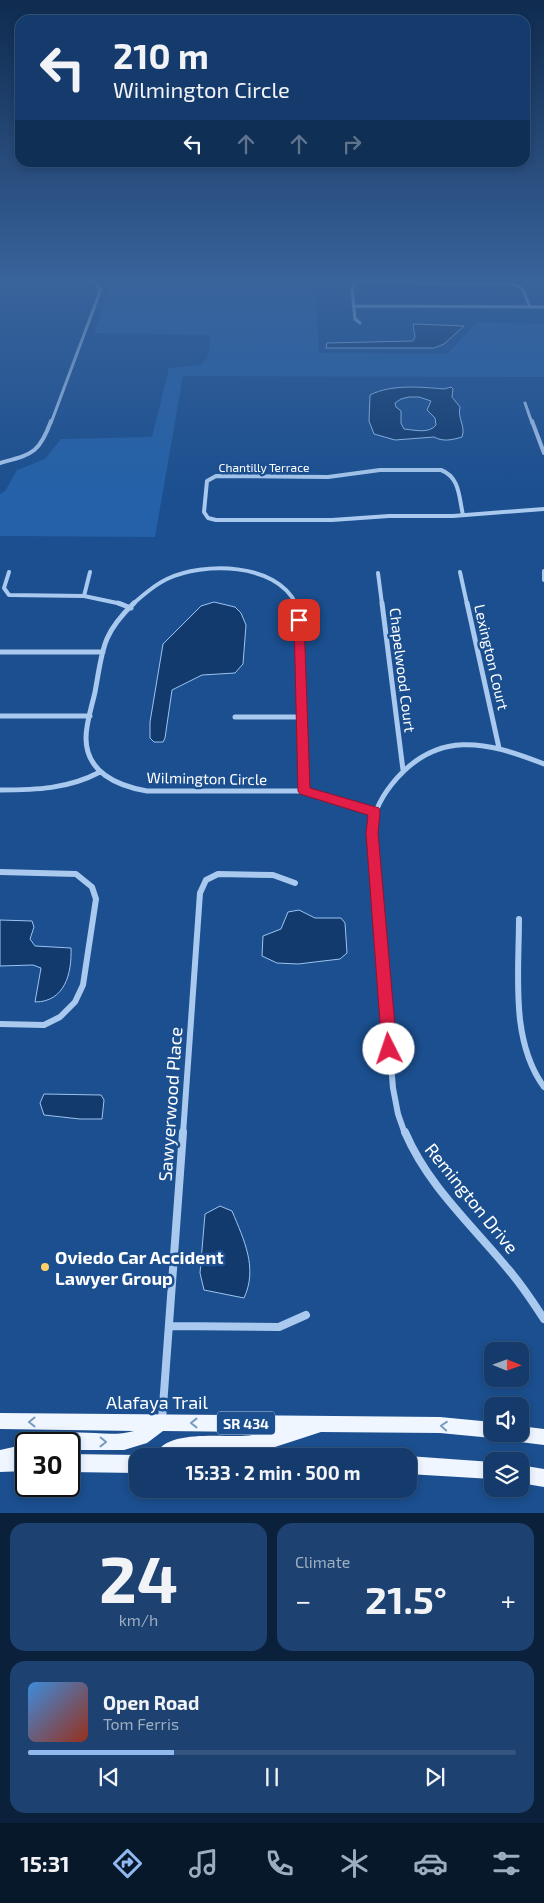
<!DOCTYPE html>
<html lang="en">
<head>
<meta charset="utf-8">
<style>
	body { margin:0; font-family:"Exo 2",sans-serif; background:#1d4271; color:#f1f3f6; height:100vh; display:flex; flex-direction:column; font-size:19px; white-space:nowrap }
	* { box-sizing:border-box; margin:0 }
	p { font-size:16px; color:#9dadc1 }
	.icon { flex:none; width:28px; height:28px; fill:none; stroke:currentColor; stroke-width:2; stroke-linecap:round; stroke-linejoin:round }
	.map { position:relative; height:1513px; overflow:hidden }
	.panel { display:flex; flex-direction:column; gap:10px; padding:10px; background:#0b203b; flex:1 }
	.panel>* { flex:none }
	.top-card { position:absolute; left:15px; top:15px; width:515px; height:152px; border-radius:15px; box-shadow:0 2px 8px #0003,0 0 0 1px #33557e; background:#143b6b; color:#f1f3f6; overflow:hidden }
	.needle { width:32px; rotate:91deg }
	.buttons { position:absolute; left:484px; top:1342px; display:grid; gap:10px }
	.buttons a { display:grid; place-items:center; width:45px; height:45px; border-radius:10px; background:#143b6b; box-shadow:0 2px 8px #0003,0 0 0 1px #33557e; font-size:25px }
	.speed { position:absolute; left:15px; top:1432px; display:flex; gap:10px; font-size:25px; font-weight:700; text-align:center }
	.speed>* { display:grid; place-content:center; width:65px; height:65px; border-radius:50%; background:#143b6b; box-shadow:0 2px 8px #0003,0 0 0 1px #33557e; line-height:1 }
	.speed .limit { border:2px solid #111; border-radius:8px; background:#fff; color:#111 }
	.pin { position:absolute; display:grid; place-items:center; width:42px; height:42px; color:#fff; margin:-21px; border-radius:10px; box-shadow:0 2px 8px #0006 }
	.me { position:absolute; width:55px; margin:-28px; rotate:356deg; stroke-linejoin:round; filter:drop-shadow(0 0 4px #0008) }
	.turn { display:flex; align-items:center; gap:18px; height:105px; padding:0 15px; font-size:22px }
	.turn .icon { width:65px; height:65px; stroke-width:2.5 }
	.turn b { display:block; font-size:35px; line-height:42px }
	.lanes { display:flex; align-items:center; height:48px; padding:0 15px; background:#0003; justify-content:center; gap:25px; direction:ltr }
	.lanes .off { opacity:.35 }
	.big { font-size:38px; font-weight:700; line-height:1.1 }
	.panel .widget { flex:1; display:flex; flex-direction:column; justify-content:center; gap:8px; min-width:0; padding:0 18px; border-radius:15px; background:#1d4271 }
	.panel .dial { align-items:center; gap:0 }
	.dial b { font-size:65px; line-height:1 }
	.song { display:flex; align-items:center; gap:15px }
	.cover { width:60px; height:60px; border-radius:8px; background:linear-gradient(135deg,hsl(210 70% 55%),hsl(10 70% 35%)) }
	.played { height:5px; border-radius:2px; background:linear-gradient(90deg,#90b9f0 30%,#33557e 30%) }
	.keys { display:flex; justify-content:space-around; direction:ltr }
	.heat { display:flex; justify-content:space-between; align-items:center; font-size:28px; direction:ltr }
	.panel .tiles { flex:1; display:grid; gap:10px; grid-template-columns:1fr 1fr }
	.widget:last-child { grid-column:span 2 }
	.trip { position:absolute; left:129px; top:1448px; width:288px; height:50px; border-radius:15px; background:#143b6b; box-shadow:0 2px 8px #0003,0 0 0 1px #33557e; font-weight:700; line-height:50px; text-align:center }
	.dock { display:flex; height:80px; justify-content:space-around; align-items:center; background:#08182b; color:#9dadc1 }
	.dock .icon { width:35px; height:35px }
	.dock .selected { color:#90b9f0 }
	.dock b { font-size:22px; color:#f1f3f6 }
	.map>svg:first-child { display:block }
	.green { fill:#2461a8 }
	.water { fill:#123a6d; stroke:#9cc4f0; fill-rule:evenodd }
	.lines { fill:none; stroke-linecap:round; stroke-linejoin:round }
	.minor-far4 { stroke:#a9c9ee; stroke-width:3 }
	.minor-far3 { stroke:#a9c9ee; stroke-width:4 }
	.minor-far2 { stroke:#a9c9ee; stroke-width:5 }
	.minor-far1 { stroke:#a9c9ee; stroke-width:6 }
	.minor { stroke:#a9c9ee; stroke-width:8 }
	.primary { fill:#f0f6ff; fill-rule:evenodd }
	.oneway { stroke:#7b9ac1 }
	.route { fill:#e11d48; stroke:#92132f }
	.poi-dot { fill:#ffd166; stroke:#1b4f8f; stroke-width:2 }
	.labels { text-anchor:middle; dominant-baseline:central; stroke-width:5; stroke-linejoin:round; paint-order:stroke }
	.far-street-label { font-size:12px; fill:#fff; stroke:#1b4f8f }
	.shield { fill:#1b4f8f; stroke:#bbcadd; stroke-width:1 }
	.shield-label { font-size:14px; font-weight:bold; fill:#fff }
	.street-label { font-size:15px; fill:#fff; stroke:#1b4f8f }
	.near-street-label { font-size:18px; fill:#fff; stroke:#1b4f8f }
	.near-poi-label { font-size:18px; font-weight:bold; fill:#fff; stroke:#1b4f8f; text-anchor:start }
</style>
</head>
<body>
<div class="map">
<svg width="544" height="1513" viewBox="0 0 544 1513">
	<rect width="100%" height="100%" fill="#1b4f8f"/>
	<path class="green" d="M112,280H315L319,353L447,354L478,322L544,324V377L183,376L155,537L0,536V494L5,491L17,470L45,459L61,439L152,437L169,368L200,365L208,357L211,335L94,333Z"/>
	<path class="water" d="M413,324L464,326L444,344L434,348H326L327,343L413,341L415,337Z
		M451,387L453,389L452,397L460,407C457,418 466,426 462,437C452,440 443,442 434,437L395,440L374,434L369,421L370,395C391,384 422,387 444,389ZM409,397H419L431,401L427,410L435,418L436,425C429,434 415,430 404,429L401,423V411L396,407L395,403L401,399Z
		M214,602L235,607L241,613L246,625L243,664L235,673L202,675L172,690L165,738L163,742H154L150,738V722L163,644L201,606Z
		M299,910L315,918H341L345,923L347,953L340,959L298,964L277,963L262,956L263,936L281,929L288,912Z
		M0,920L32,921L34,927L30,939L35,946L71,948C72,973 65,1002 35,1002L41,968L33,965L0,966Z
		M44,1094L101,1095L104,1100L102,1119H80L44,1115L40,1103Z
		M220,1206L232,1211C244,1240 258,1268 244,1298L204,1290L200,1273L205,1214Z"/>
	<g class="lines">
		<path class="minor-far4" d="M353,306L544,307
			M360,323L355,319L352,288L356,283L365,282L513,284L522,288L530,307
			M525,403L532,423
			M51,423L101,289L94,282L83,280"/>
		<path class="minor-far3" d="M532,421L544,453
			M0,463C32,454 39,454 51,421
			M463,515C459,498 460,477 441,470H380L328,477L216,476L207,481L204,512L208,518L216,520H332L389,516H453L544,509
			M544,571V580
			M9,572L4,588L9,595L84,596L122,604
			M460,572L467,604
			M378,573L382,604
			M84,596L90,572
			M133,604C143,595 154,585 167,579C203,562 276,562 296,604"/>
		<path class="minor-far2" d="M118,603L131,608
			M134,603C101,635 103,649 95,692C92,706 86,723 86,738C86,772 117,786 147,791H304
			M295,603L299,620L304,791
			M382,603L403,770
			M467,603L499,748
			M0,652H103
			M0,716H90
			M235,717H302
			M0,790C36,790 68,789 100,772
			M304,791L374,812
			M372,837C371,817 380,799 392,784C436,729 486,741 544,764"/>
		<path class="minor-far1" d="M372,835L393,1088L398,1114L405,1134
			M0,872L76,874L92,887L96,899L83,985L75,1002L60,1017L44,1025L0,1024
			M519,919C519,974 510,1040 544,1087
			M183,1134L200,893L206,880L218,874L273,875L295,883"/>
		<path class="minor" d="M405,1132C428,1186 472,1225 508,1269C522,1285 533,1302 544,1319
			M169,1326L279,1327L306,1315
			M162,1420L183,1132"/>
		<path class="primary" d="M0,1413L440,1417L492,1422V1434H499L498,1436L492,1438L440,1433L321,1432L275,1447L250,1452H205L179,1456H155C164,1430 219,1437 241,1436C251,1436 259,1434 268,1432L163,1431L147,1443L124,1450H69V1444H47L49,1438C77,1426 106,1439 134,1431L0,1429Z
			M520,1426L544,1429V1445L520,1442L514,1440L512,1434H520Z
			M27,1444L26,1471L0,1472V1450Z
			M69,1454L138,1455L140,1456H138V1473L69,1472Z
			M408,1456L492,1462V1479L408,1474Z
			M520,1465L544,1469V1487L520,1483Z"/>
	</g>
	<defs><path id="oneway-chevron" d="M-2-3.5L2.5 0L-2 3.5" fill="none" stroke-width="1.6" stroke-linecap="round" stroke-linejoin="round" transform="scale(1.25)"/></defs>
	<g class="oneway">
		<use href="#oneway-chevron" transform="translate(32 1422) rotate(-180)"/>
		<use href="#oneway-chevron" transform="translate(194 1423) rotate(-180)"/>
		<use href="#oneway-chevron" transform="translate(444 1426) rotate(-176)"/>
		<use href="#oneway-chevron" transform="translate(103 1442) rotate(1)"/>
	</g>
	<linearGradient id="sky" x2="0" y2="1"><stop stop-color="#0f2b4f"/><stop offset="0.57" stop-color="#39639b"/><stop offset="1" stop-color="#39639b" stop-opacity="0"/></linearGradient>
	<rect width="544" height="492" fill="url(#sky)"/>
	<path class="route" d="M299,617L304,620L310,788L379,808L380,812L378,833L397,1049L395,1054L389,1056L384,1054L382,1049L366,833L368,815L300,794L298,791L294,620Z"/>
	<circle class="poi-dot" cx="45" cy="1267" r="5"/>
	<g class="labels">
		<g class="far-street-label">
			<text x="264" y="467">Chantilly Terrace</text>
		</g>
		<rect class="shield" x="217" y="1411.5" width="58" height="23" rx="4"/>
		<g class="shield-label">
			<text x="246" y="1423">SR 434</text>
		</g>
		<g class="street-label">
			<text transform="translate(492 657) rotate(77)">Lexington Court</text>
			<text transform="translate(403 670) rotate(83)">Chapelwood Court</text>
			<text transform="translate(207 778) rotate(1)">Wilmington Circle</text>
		</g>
		<g class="near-street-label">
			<text transform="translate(170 1104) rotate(-86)">Sawyerwood Place</text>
			<text transform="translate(472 1198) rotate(51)">Remington Drive</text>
			<text x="157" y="1402">Alafaya Trail</text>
		</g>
		<g class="near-poi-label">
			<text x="55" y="1257">Oviedo Car Accident<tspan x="55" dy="21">Lawyer Group</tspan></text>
		</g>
	</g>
</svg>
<div class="buttons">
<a><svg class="needle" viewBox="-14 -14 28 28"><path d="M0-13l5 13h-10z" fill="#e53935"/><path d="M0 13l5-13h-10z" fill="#9dadc1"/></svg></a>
<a><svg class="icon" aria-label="sound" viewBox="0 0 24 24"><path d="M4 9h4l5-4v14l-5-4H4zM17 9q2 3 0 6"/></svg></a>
<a><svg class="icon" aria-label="layers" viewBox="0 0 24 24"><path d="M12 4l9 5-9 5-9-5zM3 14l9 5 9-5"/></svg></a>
</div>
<div class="speed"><div class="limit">30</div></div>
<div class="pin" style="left:299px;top:620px;background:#d93025"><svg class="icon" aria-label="arrive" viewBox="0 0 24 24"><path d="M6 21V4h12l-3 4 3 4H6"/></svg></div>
<svg class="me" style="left:389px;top:1049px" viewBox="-20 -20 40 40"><circle r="19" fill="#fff"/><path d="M0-13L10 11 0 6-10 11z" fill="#e11d48"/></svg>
<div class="trip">15:33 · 2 min · 500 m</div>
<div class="top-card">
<div class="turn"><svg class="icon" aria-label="left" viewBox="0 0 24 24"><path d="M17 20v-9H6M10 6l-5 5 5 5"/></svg><div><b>210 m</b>Wilmington Circle</div></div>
<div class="lanes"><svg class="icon" aria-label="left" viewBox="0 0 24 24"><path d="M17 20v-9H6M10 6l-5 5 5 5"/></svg><svg class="icon off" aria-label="ahead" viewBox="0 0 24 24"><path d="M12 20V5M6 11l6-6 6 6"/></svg><svg class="icon off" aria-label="ahead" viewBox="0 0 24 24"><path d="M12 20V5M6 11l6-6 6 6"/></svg><svg class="icon off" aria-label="right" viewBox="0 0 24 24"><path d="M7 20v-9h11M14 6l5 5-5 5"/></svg></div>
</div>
</div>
<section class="panel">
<div class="tiles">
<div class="widget dial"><b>24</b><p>km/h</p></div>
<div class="widget"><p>Climate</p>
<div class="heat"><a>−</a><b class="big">21.5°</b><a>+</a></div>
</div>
<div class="widget">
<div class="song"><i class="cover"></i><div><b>Open Road</b><p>Tom Ferris</p></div></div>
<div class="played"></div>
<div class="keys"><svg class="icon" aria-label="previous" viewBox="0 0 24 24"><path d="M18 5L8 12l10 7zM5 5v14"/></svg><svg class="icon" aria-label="pause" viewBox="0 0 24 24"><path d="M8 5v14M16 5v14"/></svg><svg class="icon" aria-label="next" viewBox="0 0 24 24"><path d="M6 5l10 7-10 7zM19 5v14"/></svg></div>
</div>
</div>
</section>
<nav class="dock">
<b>15:31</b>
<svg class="icon selected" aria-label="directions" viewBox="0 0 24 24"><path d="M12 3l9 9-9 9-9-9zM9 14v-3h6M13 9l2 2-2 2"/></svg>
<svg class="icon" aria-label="music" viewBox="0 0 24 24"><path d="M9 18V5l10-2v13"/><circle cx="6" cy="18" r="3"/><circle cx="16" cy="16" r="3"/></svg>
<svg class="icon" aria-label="phone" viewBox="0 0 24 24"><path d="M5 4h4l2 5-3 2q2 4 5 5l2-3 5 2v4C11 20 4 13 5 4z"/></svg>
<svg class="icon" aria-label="climate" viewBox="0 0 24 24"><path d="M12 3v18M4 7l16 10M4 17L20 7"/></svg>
<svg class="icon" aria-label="car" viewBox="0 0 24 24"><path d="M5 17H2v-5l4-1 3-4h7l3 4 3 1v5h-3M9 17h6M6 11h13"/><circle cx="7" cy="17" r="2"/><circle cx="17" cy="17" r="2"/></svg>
<svg class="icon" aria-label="filters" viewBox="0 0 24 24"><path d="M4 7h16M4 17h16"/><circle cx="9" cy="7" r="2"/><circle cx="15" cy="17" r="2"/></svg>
</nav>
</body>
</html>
